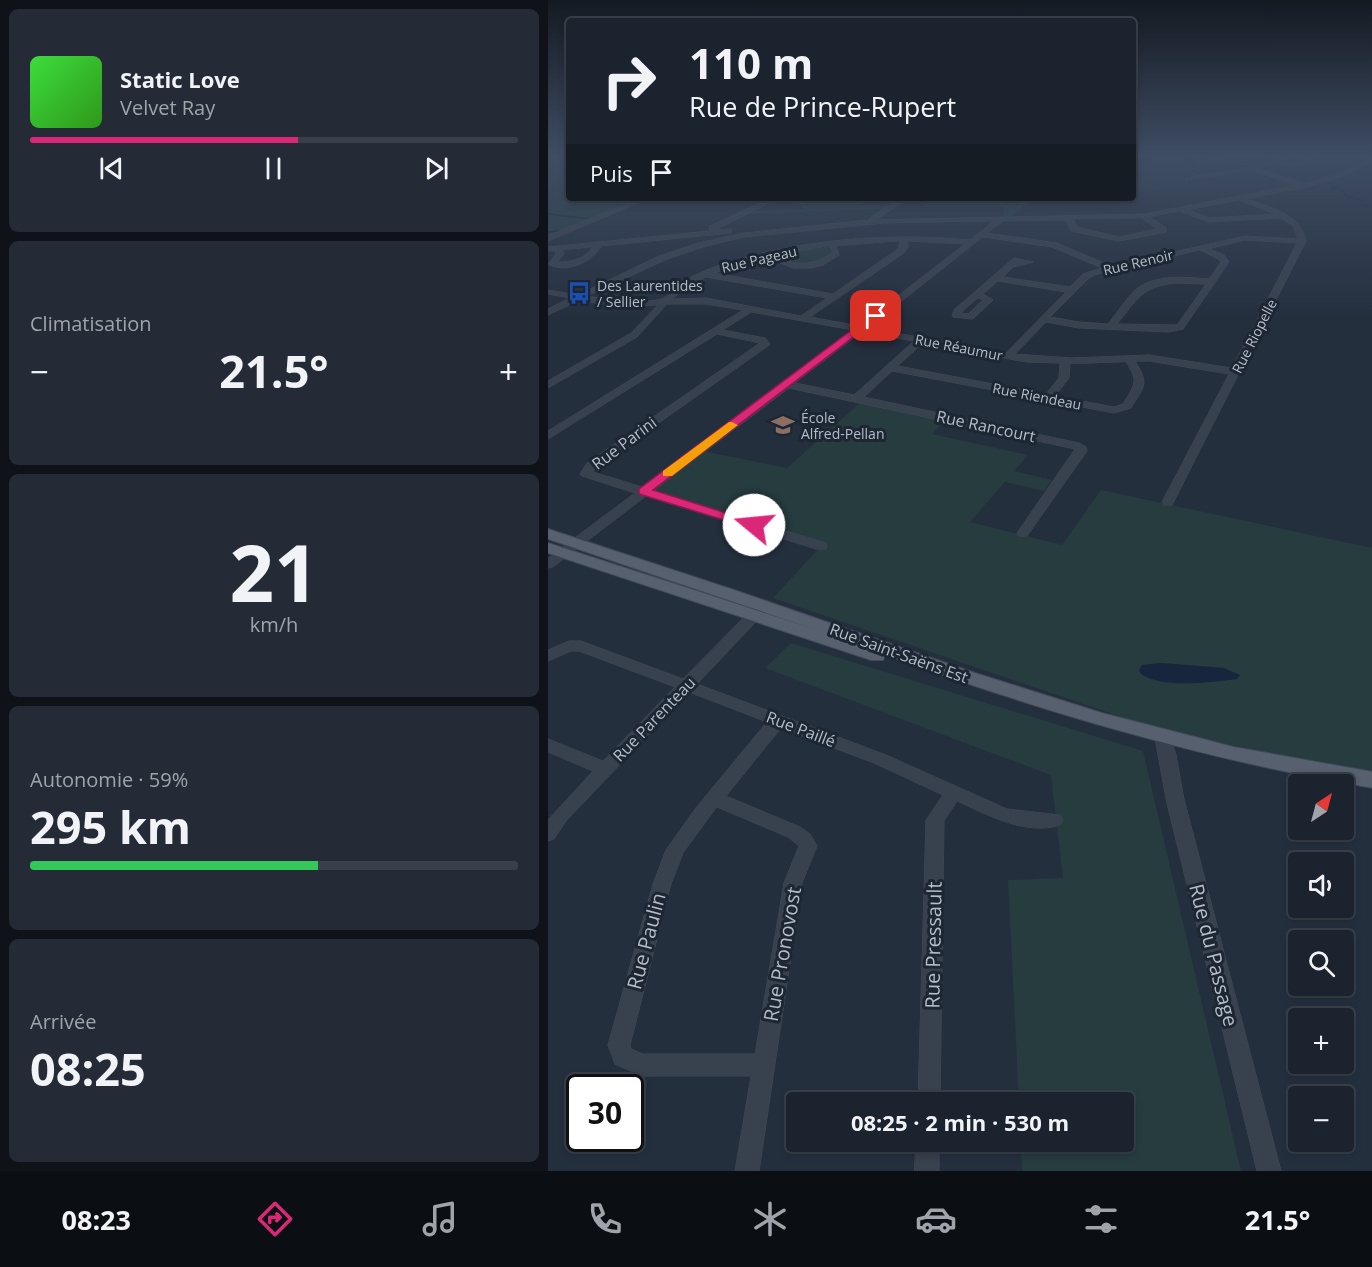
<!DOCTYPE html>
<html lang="fr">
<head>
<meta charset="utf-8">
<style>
	body { margin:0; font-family:"Open Sans",sans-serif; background:#242b36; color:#f1f3f6; height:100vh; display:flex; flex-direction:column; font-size:22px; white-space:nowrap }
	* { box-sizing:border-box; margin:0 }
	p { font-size:20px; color:#a0a4aa }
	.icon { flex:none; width:33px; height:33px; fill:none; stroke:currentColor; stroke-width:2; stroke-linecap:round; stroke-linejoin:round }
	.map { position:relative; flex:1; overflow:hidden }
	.drawer { display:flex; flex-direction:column; gap:9px; padding:9px; background:#0f1319; width:548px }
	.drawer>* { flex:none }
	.top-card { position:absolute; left:18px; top:18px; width:570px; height:183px; border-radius:6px; box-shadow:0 3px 9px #0003,0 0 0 2px #39404a; background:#1b232e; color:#f1f3f6; overflow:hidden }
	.needle { width:39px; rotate:36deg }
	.fabs { position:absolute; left:740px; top:774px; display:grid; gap:12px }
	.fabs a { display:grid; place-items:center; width:66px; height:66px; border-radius:6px; background:#1b232e; box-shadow:0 3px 9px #0003,0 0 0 2px #39404a; font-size:30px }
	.speed { position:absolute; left:18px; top:1074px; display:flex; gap:12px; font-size:30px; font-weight:700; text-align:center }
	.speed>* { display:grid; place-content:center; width:78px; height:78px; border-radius:50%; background:#1b232e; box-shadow:0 3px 9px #0003,0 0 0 2px #39404a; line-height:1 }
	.speed .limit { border:3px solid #111; border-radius:9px; background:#fff; color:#111 }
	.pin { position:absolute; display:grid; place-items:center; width:51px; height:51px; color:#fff; margin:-26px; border-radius:12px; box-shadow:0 3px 9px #0006 }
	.me { position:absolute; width:66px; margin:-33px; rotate:287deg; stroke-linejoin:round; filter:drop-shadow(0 0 4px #0008) }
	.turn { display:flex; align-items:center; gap:21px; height:126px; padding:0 24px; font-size:27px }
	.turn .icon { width:78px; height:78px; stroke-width:2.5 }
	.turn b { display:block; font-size:42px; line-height:51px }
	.then { display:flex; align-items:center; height:57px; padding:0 24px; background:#0003; gap:12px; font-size:22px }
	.big { font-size:45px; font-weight:700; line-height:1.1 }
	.drawer .card { flex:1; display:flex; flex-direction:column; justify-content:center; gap:9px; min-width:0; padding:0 21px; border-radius:9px; background:#242b36 }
	.drawer .dial { align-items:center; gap:0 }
	.dial b { font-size:78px; line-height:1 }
	.song { display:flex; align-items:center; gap:18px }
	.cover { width:72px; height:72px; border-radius:9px; background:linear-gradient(135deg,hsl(120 70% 55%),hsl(110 70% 35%)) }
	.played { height:6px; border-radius:3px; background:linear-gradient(90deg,#db2777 55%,#39404a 55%) }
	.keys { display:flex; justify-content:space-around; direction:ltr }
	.heat { display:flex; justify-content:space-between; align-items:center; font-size:33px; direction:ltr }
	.charge { height:9px; border-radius:4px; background:linear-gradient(90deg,#34c759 59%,#39404a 0) }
	.trip { position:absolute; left:238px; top:1092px; width:348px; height:60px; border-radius:6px; background:#1b232e; box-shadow:0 3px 9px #0003,0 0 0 2px #39404a; font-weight:700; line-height:60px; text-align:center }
	.tab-bar { display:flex; height:96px; justify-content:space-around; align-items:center; background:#0b0e12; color:#a0a4aa }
	.tab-bar .icon { width:42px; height:42px }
	.tab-bar .selected { color:#db2777 }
	.tab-bar b { font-size:27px; color:#f1f3f6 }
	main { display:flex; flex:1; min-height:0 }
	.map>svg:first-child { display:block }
	.green { fill:#263c3f; fill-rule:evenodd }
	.water { fill:#17263c }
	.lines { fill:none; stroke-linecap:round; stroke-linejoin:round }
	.stream { stroke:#17263c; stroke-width:1.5 }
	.minor-casing { stroke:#414a57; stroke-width:1 }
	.major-casing { stroke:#414a57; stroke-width:2 }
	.minor { fill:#38414e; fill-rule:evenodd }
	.major { fill:#56606e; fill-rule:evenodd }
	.route { fill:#db2777; stroke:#8e194d; stroke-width:1.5 }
	.slow { fill:#f59e0b }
	.labels { text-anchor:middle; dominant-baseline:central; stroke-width:6; stroke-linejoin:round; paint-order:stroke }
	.far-street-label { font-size:14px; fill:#b4bcc9; stroke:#1d2633 }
	.far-poi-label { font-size:14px; fill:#b4bcc9; stroke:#1d2633; text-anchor:start }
	.street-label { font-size:16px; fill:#b4bcc9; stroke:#1d2633 }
	.near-street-label { font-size:20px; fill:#b4bcc9; stroke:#1d2633 }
</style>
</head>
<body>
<main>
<section class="drawer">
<div class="card">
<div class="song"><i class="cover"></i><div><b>Static Love</b><p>Velvet Ray</p></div></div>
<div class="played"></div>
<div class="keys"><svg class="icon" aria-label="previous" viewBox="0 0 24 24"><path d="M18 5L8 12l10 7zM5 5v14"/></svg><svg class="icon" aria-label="pause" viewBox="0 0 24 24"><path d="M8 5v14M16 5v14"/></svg><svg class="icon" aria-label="next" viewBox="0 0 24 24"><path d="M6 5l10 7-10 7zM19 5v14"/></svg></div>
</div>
<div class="card"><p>Climatisation</p>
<div class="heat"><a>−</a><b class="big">21.5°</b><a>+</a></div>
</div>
<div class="card dial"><b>21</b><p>km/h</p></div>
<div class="card"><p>Autonomie · 59%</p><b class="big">295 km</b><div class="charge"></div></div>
<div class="card"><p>Arrivée</p><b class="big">08:25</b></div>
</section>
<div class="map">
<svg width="825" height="1171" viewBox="0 0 825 1171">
	<rect width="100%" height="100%" fill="#242f3e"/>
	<path class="green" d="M0,155H21V198H91L0,236Z
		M585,155H659L658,157L642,162L646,169L634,177L642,185L585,193Z
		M280,198L318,201L313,205H343L337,209L197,214L203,211L256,209L247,200L273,201Z
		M387,198H485L464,216H456L455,207H373Z
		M276,247H280L284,254L266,265L240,262L228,257L231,254Z
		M315,400L399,418L384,434L480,455L466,471L504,480L496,491L457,482L422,522L514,545L553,490L824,548V772L805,771L608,729L225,598L273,546L96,492L150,450L239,468ZM612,663L676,668L689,679L653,683L611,681L594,665Z
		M243,643L595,751L693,1171H474L473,1142H576V1102H471L460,880L515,878L503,775L217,668Z"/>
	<path class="water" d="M612,663L676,668L692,675L689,679C663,682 615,689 593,674L591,670L594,665Z"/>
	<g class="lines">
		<path class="stream" d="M632,155L647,164
			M652,155L662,157
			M585,159L604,160
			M774,174L777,176
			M783,182L785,187L796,191V195L813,200L815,204L823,207
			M0,214L43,219
			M0,232L13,231"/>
		<g class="minor-casing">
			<path id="minor" d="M674,155H681L674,159L650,165L647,163Z
				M742,155H750L735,161L747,163L762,155H769L748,167L728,163L710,168L756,184L791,174L825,156V161L795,176L763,186L698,199C722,207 752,213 758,241L624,505H616L614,502L681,374L601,361H587C602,384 596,387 583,408L566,413L344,371L316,397L531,443L538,447L539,451L479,536H471L469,533L527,449L241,388L105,491L278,543L279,546L278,549H268L98,496L5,567L0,568V558L87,493L34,476L32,474L39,463L212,343L169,334L0,439V431L195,310L158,304H119L89,337L0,388V381L83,333L110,305L62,306L32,300L0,315V309L22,298L0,294V290L30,295L111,256L150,243L196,233L320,220L323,217L352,198H360L328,220L596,214L749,185L703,170L638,180L635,178L692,169ZM691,200L727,214L661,218L640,210ZM632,211L660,222L733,218L745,226L750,239L697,236L563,266L509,243L439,233L455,221L518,220L523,231L571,241L618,232V228L602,217ZM594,218L609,229L571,237L529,227L525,219ZM446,221L422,240C347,233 271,238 198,257C176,263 153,271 134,282C127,287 120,297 113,299C97,304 56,299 39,296L117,260L155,247L196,237L336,223ZM435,237L504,247L554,268L535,274L522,287L455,277L465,267L485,262L466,258L407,309L404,315L405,317L425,319L445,300L435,294L450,281L518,292L458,353L320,328ZM697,240L749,243L684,368L601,355L523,358L467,354L498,322L531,328L621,332L635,329L681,262L676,255L661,249ZM352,241L350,249L285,294L166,273L218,257L245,268H263L275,265L291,255L288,246ZM360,241L417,244L311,326L262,317L356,253L360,247ZM281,246L284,252C266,267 246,266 226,256ZM652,250L670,259L673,262L661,279C639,277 605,274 587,290C577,300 569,313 560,324L531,322L502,317L541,278L547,275ZM158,277L279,298L253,316L158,298L124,299L140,286ZM626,283L658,284L629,325L569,324C589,300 593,287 626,283ZM430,298L435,300L420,314L413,313ZM204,312L305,330L94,487L45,472L48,467L220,346L222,344L217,338L175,330ZM314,332L366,341L306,395L247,383ZM375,343L478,362L512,363L511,378L498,394L350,366ZM578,362C591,382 587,384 575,404L566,407L507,396L521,378L522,364Z
				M93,198H102L0,241V236Z
				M223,198H231L167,230L183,229V233L53,246C44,263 17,274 0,264L8,254L7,251H0V247L162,231L161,227ZM45,247C37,259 24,262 9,262L16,254L15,250Z
				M275,198H282L276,202L273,200Z
				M214,603L221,607L219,610L149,684L338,755L459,809L512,815L515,820L512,825C478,836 440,815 409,801L396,821L392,1102H370L378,820L395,795L326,763L233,728L178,796L252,827L262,834L269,846L254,883L211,1171H187L203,1076H94L67,1064L60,1045L105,884L118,850L147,809L219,722L141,692L18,821L6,839L0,841V820L45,771L0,752V739L55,761L127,687L31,651H23L0,661V650L21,641H33L135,679L209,604ZM169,807L240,837L251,846L236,883L207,1054H95L83,1049L82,1045L123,884L135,853Z
				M615,732L621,734L628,755L636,799L733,1171H709L618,799L607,738L609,734Z
				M368,1142H391V1171H367Z"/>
		</g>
		<g class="major-casing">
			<path id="major" d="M0,529L186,590L427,673L554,713L686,747L825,772V788C657,760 497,712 337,655L335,660H323L0,553V543L269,630L0,539Z"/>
		</g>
		<use href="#minor" class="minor"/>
		<use href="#major" class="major"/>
	</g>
	<linearGradient id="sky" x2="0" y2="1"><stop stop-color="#141a22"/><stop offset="0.49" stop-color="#3f4d63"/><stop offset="1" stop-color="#3f4d63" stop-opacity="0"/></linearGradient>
	<rect width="825" height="319" fill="url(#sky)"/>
	<path class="route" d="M325,314L333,316L105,490L210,523L212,525L210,528H202L91,494V489Z"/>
	<path class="slow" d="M181,422H184L190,425L124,476H115V471Z"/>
	<defs>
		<g id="bus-bare" transform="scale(1.8)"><path d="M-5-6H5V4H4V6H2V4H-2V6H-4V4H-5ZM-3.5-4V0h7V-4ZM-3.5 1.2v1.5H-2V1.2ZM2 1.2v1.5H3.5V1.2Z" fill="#1a4fb4" stroke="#1d2633" stroke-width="2.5" paint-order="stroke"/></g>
		<g id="school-bare" transform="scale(1.8)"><path d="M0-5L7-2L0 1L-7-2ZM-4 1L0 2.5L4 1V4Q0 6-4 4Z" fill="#8d6e63" stroke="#1d2633" stroke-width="2.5" paint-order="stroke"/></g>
	</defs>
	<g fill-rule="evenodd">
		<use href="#bus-bare" x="31" y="293"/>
		<use href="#school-bare" x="235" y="425"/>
	</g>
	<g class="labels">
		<g class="far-street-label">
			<text transform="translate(211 259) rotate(-13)">Rue Pageau</text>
			<text transform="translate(590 262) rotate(-13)">Rue Renoir</text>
			<text transform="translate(706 336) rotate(-63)">Rue Riopelle</text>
			<text transform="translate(411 347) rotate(11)">Rue Réaumur</text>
			<text transform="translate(489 396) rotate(11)">Rue Riendeau</text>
		</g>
		<g class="far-poi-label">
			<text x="49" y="285">Des Laurentides<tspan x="49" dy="16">/ Sellier</tspan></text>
			<text x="253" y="417">École<tspan x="253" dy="16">Alfred-Pellan</tspan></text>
		</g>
		<g class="street-label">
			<text transform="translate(438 426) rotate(12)">Rue Rancourt</text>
			<text transform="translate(76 443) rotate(-37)">Rue Parini</text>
			<text transform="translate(351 653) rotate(20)">Rue Saint-Saëns Est</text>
			<text transform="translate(106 719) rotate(-46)">Rue Parenteau</text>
			<text transform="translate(253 729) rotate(21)">Rue Paillé</text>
		</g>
		<g class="near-street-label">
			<text transform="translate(98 941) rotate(-75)">Rue Paulin</text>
			<text transform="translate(385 945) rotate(-89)">Rue Pressault</text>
			<text transform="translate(234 954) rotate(-80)">Rue Pronovost</text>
			<text transform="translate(666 955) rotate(76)">Rue du Passage</text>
		</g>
	</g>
</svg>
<div class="fabs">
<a><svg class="needle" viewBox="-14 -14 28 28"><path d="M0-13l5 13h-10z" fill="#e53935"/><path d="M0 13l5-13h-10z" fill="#a0a4aa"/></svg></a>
<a><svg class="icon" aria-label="sound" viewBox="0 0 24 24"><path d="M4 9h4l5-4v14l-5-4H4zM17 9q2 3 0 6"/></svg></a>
<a><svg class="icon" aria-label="search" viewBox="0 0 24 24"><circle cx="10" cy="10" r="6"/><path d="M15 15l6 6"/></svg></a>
<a>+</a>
<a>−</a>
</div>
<div class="speed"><div class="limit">30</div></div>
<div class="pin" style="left:328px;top:316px;background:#d93025"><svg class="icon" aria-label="arrive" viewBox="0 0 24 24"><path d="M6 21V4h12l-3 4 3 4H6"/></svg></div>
<svg class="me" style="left:206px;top:525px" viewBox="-20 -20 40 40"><circle r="19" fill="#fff"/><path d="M0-13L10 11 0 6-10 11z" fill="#db2777"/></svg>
<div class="trip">08:25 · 2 min · 530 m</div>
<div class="top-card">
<div class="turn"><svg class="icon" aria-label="right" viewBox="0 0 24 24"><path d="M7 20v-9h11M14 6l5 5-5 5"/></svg><div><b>110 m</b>Rue de Prince-Rupert</div></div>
<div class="then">Puis<svg class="icon" aria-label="arrive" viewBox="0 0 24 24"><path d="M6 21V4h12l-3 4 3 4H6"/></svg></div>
</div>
</div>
</main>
<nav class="tab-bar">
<b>08:23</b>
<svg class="icon selected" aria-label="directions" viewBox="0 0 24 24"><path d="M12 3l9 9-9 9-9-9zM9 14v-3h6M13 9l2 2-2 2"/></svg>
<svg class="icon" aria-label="music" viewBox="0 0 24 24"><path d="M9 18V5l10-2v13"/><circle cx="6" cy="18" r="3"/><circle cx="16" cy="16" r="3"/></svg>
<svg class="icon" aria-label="phone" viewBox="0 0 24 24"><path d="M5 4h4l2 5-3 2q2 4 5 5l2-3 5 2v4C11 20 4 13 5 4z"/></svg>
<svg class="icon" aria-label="climate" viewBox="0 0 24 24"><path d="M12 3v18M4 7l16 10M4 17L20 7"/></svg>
<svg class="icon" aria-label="car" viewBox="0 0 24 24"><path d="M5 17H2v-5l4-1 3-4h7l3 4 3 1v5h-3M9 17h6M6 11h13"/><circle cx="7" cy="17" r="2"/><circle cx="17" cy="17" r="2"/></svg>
<svg class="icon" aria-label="filters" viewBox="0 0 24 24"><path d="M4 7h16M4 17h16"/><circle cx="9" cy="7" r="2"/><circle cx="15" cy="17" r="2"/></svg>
<b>21.5°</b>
</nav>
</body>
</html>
